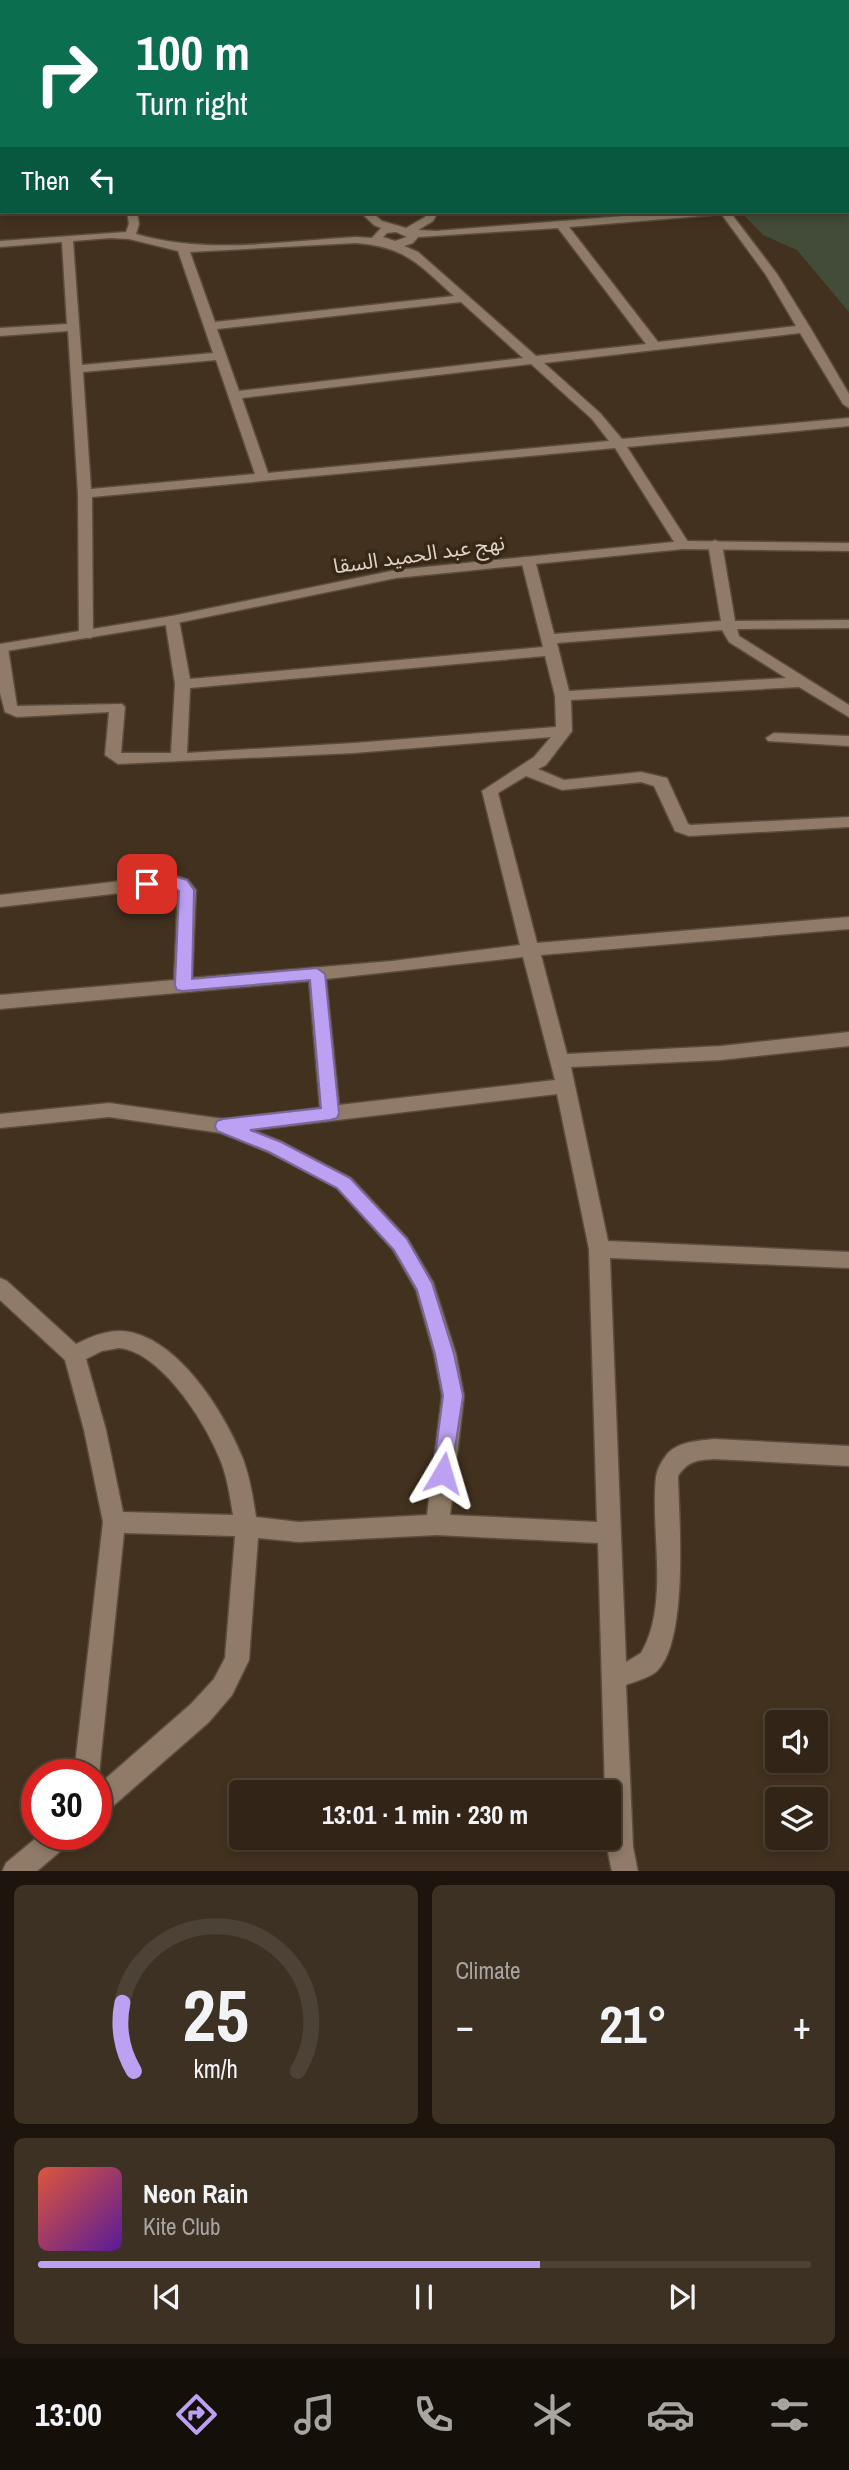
<!DOCTYPE html>
<html lang="en">
<head>
<meta charset="utf-8">
<style>
	body { margin:0; font-family:"Archivo Narrow","Noto Sans Arabic",sans-serif; background:#3d3124; color:#f1f3f6; height:100vh; display:flex; flex-direction:column; font-size:26px; white-space:nowrap }
	* { box-sizing:border-box; margin:0 }
	p { font-size:23px; color:#a8a5a1 }
	.icon { flex:none; width:38px; height:38px; fill:none; stroke:currentColor; stroke-width:2; stroke-linecap:round; stroke-linejoin:round }
	.map { position:relative; height:1871px; overflow:hidden }
	.sheet { display:flex; flex-direction:column; gap:14px; padding:14px; background:#1c140d; flex:1 }
	.sheet>* { flex:none }
	.top-card { position:absolute; left:0px; top:0px; width:850px; height:214px; box-shadow:0 4px 10px #0003,0 0 0 2px #4d4236; background:#0b6e4f; color:#fff; overflow:hidden }
	.buttons { position:absolute; left:765px; top:1710px; display:grid; gap:14px }
	.buttons a { display:grid; place-items:center; width:63px; height:63px; border-radius:7px; background:#322517; box-shadow:0 4px 10px #0003,0 0 0 2px #4d4236; font-size:35px }
	.speed { position:absolute; left:21px; top:1759px; display:flex; gap:14px; font-size:35px; font-weight:700; text-align:center }
	.speed>* { display:grid; place-content:center; width:91px; height:91px; border-radius:50%; background:#322517; box-shadow:0 4px 10px #0003,0 0 0 2px #4d4236; line-height:1 }
	.speed .limit { border:10px solid #d22; background:#fff; color:#111 }
	.pin { position:absolute; display:grid; place-items:center; width:60px; height:60px; color:#fff; margin:-30px; border-radius:14px; box-shadow:0 4px 10px #0006 }
	.me { position:absolute; width:77px; margin:-38px; rotate:7deg; stroke-linejoin:round; filter:drop-shadow(0 0 5px #0008) }
	.turn { display:flex; align-items:center; gap:24px; height:147px; padding:0 21px; font-size:32px }
	.turn .icon { width:91px; height:91px; stroke-width:2.5 }
	.turn b { display:block; font-size:49px; line-height:60px }
	.then { display:flex; align-items:center; height:66px; padding:0 21px; background:#0003; gap:14px; font-size:26px }
	.big { font-size:52px; font-weight:700; line-height:1.1 }
	.sheet .widget { flex:1; display:flex; flex-direction:column; justify-content:center; gap:10px; min-width:0; padding:0 24px; border-radius:10px; background:#3d3124 }
	.sheet .dial { align-items:center; gap:0 }
	.dial svg { height:182px; overflow:visible; fill:none; stroke:#4d4236; stroke-width:7; stroke-linecap:round; text-anchor:middle }
	.dial text { fill:#f1f3f6; stroke:none }
	.song { display:flex; align-items:center; gap:21px }
	.cover { width:84px; height:84px; border-radius:10px; background:linear-gradient(135deg,hsl(10 70% 55%),hsl(270 70% 35%)) }
	.played { height:7px; border-radius:4px; background:linear-gradient(90deg,#bca0f2 65%,#4d4236 65%) }
	.keys { display:flex; justify-content:space-around; direction:ltr }
	.heat { display:flex; justify-content:space-between; align-items:center; font-size:38px; direction:ltr }
	.sheet .tiles { flex:1; display:grid; gap:14px; grid-template-columns:1fr 1fr }
	.widget:last-child { grid-column:span 2 }
	.trip { position:absolute; left:229px; top:1780px; width:392px; height:70px; border-radius:7px; background:#322517; box-shadow:0 4px 10px #0003,0 0 0 2px #4d4236; font-weight:700; line-height:70px; text-align:center }
	.menu { display:flex; height:112px; justify-content:space-around; align-items:center; background:#140f09; color:#a8a5a1 }
	.menu .icon { width:49px; height:49px }
	.menu .active { color:#bca0f2 }
	.menu b { font-size:32px; color:#f1f3f6 }
	.map>svg:first-child { display:block }
	.green { fill:#434c38 }
	.lines { fill:none; stroke-linecap:round; stroke-linejoin:round }
	.minor-casing { stroke:#5b4d3d; stroke-width:3 }
	.tertiary-casing { stroke:#5b4d3d; stroke-width:3 }
	.minor { fill:#8f7b67; fill-rule:evenodd }
	.tertiary { fill:#8f7b67; fill-rule:evenodd }
	.route { fill:#bca0f2; stroke:#7a689d; stroke-width:2 }
	.labels { text-anchor:middle; dominant-baseline:central; stroke-width:7; stroke-linejoin:round; paint-order:stroke }
	.street-label { font-size:21px; fill:#ddd2c7; stroke:#372715 }
</style>
</head>
<body>
<div class="map">
<svg width="849" height="1872" viewBox="0 0 849 1872">
	<rect width="100%" height="100%" fill="#42311f"/>
	<path class="green" d="M849,200V312L797,250L763,235L741,212H849Z"/>
	<g class="lines">
		<g class="minor-casing">
			<path id="minor" d="M26,0H34L25,2Z
				M59,0H75L76,2H60Z
				M175,0H186L187,2H176Z
				M249,0H259L248,2Z
				M307,0H315L316,2H307Z
				M491,0H499V2H491Z
				M2,27V33L0,34V28Z
				M0,63H2V69H0Z
				M0,96H2V102H0Z
				M127,212H137L139,224L136,234C207,255 283,241 356,237L372,238L381,228L374,225L360,212H371L382,221L406,228L425,217L428,212H438L433,221L418,230L436,231L674,212H717L712,215L569,227L658,342L796,326L766,275L720,212H730L777,274L811,329L849,394V408L843,404L800,333L544,363L600,413L622,439L849,418V426L627,447L690,545L683,549L676,545L615,448L92,497L93,635L91,638H81L79,635L78,494L68,331L0,336V328L67,324L62,242L0,247V241L126,232L129,224ZM558,228L646,344L536,356L418,252L404,246L413,243L418,237ZM396,232L407,237L395,241L383,237L387,233ZM110,238L129,239L178,251L213,353L82,365L73,241ZM356,243C406,247 418,264 454,296L215,322L190,252ZM461,302L523,358L239,391L217,329ZM216,360L255,474L91,489L83,372ZM531,364L592,419L609,441L268,473L242,398Z
				M715,540L722,544L735,621L849,620V628L737,629L739,636L849,705V717L799,687L571,700L572,731L546,765L538,769L564,780L641,772L667,778L688,824L691,825L849,817V827L689,836L675,831L654,786L641,782L562,790L526,776L498,793L537,943L849,917V929L541,955L567,1054L721,1046L849,1032V1046L721,1060L571,1067L608,1241L849,1252V1268L610,1258L626,1662L641,1653C670,1604 650,1530 656,1477C657,1469 663,1459 668,1453C680,1441 699,1441 714,1439L849,1446V1466L714,1459C697,1460 688,1461 678,1476C679,1519 689,1642 656,1672C648,1678 636,1681 626,1685L633,1847L638,1872H612L607,1847L609,1792H605L598,1543L437,1535L299,1542L258,1538L249,1660L232,1695L209,1722L105,1813L96,1817V1787L191,1704L214,1679L225,1658L235,1536L124,1533L99,1774L96,1780V1774H74L103,1522L84,1430L65,1360L0,1300V1278L7,1281L76,1344C90,1337 106,1330 122,1331C177,1335 225,1413 243,1459C250,1478 253,1497 256,1517L299,1522L427,1515L442,1396L434,1354L416,1290L393,1250L337,1188L268,1152L221,1133L109,1117L0,1128V1114L109,1103L224,1119L320,1108L309,981L0,1009V995L174,980L178,891L172,887L0,907V895L173,875L188,880L196,890L192,978L392,961L520,945L482,791L534,757L551,737L354,753L118,764L105,755L109,712L17,717L5,712L0,693V644L8,648L17,706L122,704L125,707L121,753H171L175,684L165,620L167,617L172,616L179,620L190,679L543,647L521,560L523,557H533L535,560L554,634L721,621L708,544ZM722,630L729,642L786,678L569,691L557,643ZM545,656L555,696L556,727L354,743L187,753L190,688ZM523,957L555,1080L339,1105L326,979ZM557,1094L589,1249L597,1522L450,1515L464,1396L456,1354L433,1282L407,1238L351,1178L282,1142L253,1130ZM119,1348C161,1352 205,1422 219,1457C227,1475 230,1496 233,1515L123,1512L106,1430L86,1359L102,1351Z
				M774,733L849,736V746L768,741L766,738Z
				M41,1834H74L70,1843L36,1872H2L6,1863Z"/>
		</g>
		<g class="tertiary-casing">
			<path id="tertiary" d="M683,541L849,543V551L683,549L396,578L172,624L0,652V644L172,616L396,570Z"/>
		</g>
		<use href="#minor" class="minor"/>
		<use href="#tertiary" class="tertiary"/>
	</g>
	<path class="route" d="M173,876L187,880L194,890L192,979L317,968L325,974L339,1113L337,1118L330,1120L250,1130L281,1142L350,1178L407,1239L432,1283L454,1354L463,1396L450,1480L443,1482L436,1480L433,1473L443,1396L435,1354L417,1290L394,1250L337,1188L269,1152L217,1131L215,1126L217,1121L223,1119L321,1108L310,980L183,991L177,990L175,985L179,891L173,886L147,890L139,884L147,879Z"/>
	<g class="labels">
		<g class="street-label">
			<text transform="translate(419 554) rotate(-8)">نهج عبد الحميد السقا</text>
		</g>
	</g>
</svg>
<div class="buttons">
<a><svg class="icon" aria-label="sound" viewBox="0 0 24 24"><path d="M4 9h4l5-4v14l-5-4H4zM17 9q2 3 0 6"/></svg></a>
<a><svg class="icon" aria-label="layers" viewBox="0 0 24 24"><path d="M12 4l9 5-9 5-9-5zM3 14l9 5 9-5"/></svg></a>
</div>
<div class="speed"><div class="limit">30</div></div>
<div class="pin" style="left:147px;top:884px;background:#d93025"><svg class="icon" aria-label="arrive" viewBox="0 0 24 24"><path d="M6 21V4h12l-3 4 3 4H6"/></svg></div>
<svg class="me" style="left:443px;top:1473px" viewBox="-20 -20 40 40"><path d="M0-17L14 15 0 8-14 15z" fill="#bca0f2" stroke="#fff" stroke-width="4"/></svg>
<div class="trip">13:01 · 1 min · 230 m</div>
<div class="top-card">
<div class="turn"><svg class="icon" aria-label="right" viewBox="0 0 24 24"><path d="M7 20v-9h11M14 6l5 5-5 5"/></svg><div><b>100 m</b>Turn right</div></div>
<div class="then">Then<svg class="icon" aria-label="left" viewBox="0 0 24 24"><path d="M17 20v-9H6M10 6l-5 5 5 5"/></svg></div>
</div>
</div>
<section class="sheet">
<div class="tiles">
<div class="widget dial"><svg viewBox="0 0 100 80">
<path d="M14 69A42 42 0 1 1 86 69"/>
<path d="M14 69A42 42 0 0 1 9 39" stroke="#bca0f2"/>
<text x="50" y="56" font-size="32" font-weight="700">25</text>
<text x="50" y="72" font-size="11">km/h</text>
</svg></div>
<div class="widget"><p>Climate</p>
<div class="heat"><a>−</a><b class="big">21°</b><a>+</a></div>
</div>
<div class="widget">
<div class="song"><i class="cover"></i><div><b>Neon Rain</b><p>Kite Club</p></div></div>
<div class="played"></div>
<div class="keys"><svg class="icon" aria-label="previous" viewBox="0 0 24 24"><path d="M18 5L8 12l10 7zM5 5v14"/></svg><svg class="icon" aria-label="pause" viewBox="0 0 24 24"><path d="M8 5v14M16 5v14"/></svg><svg class="icon" aria-label="next" viewBox="0 0 24 24"><path d="M6 5l10 7-10 7zM19 5v14"/></svg></div>
</div>
</div>
</section>
<nav class="menu">
<b>13:00</b>
<svg class="icon active" aria-label="directions" viewBox="0 0 24 24"><path d="M12 3l9 9-9 9-9-9zM9 14v-3h6M13 9l2 2-2 2"/></svg>
<svg class="icon" aria-label="music" viewBox="0 0 24 24"><path d="M9 18V5l10-2v13"/><circle cx="6" cy="18" r="3"/><circle cx="16" cy="16" r="3"/></svg>
<svg class="icon" aria-label="phone" viewBox="0 0 24 24"><path d="M5 4h4l2 5-3 2q2 4 5 5l2-3 5 2v4C11 20 4 13 5 4z"/></svg>
<svg class="icon" aria-label="climate" viewBox="0 0 24 24"><path d="M12 3v18M4 7l16 10M4 17L20 7"/></svg>
<svg class="icon" aria-label="car" viewBox="0 0 24 24"><path d="M5 17H2v-5l4-1 3-4h7l3 4 3 1v5h-3M9 17h6M6 11h13"/><circle cx="7" cy="17" r="2"/><circle cx="17" cy="17" r="2"/></svg>
<svg class="icon" aria-label="filters" viewBox="0 0 24 24"><path d="M4 7h16M4 17h16"/><circle cx="9" cy="7" r="2"/><circle cx="15" cy="17" r="2"/></svg>
</nav>
</body>
</html>
